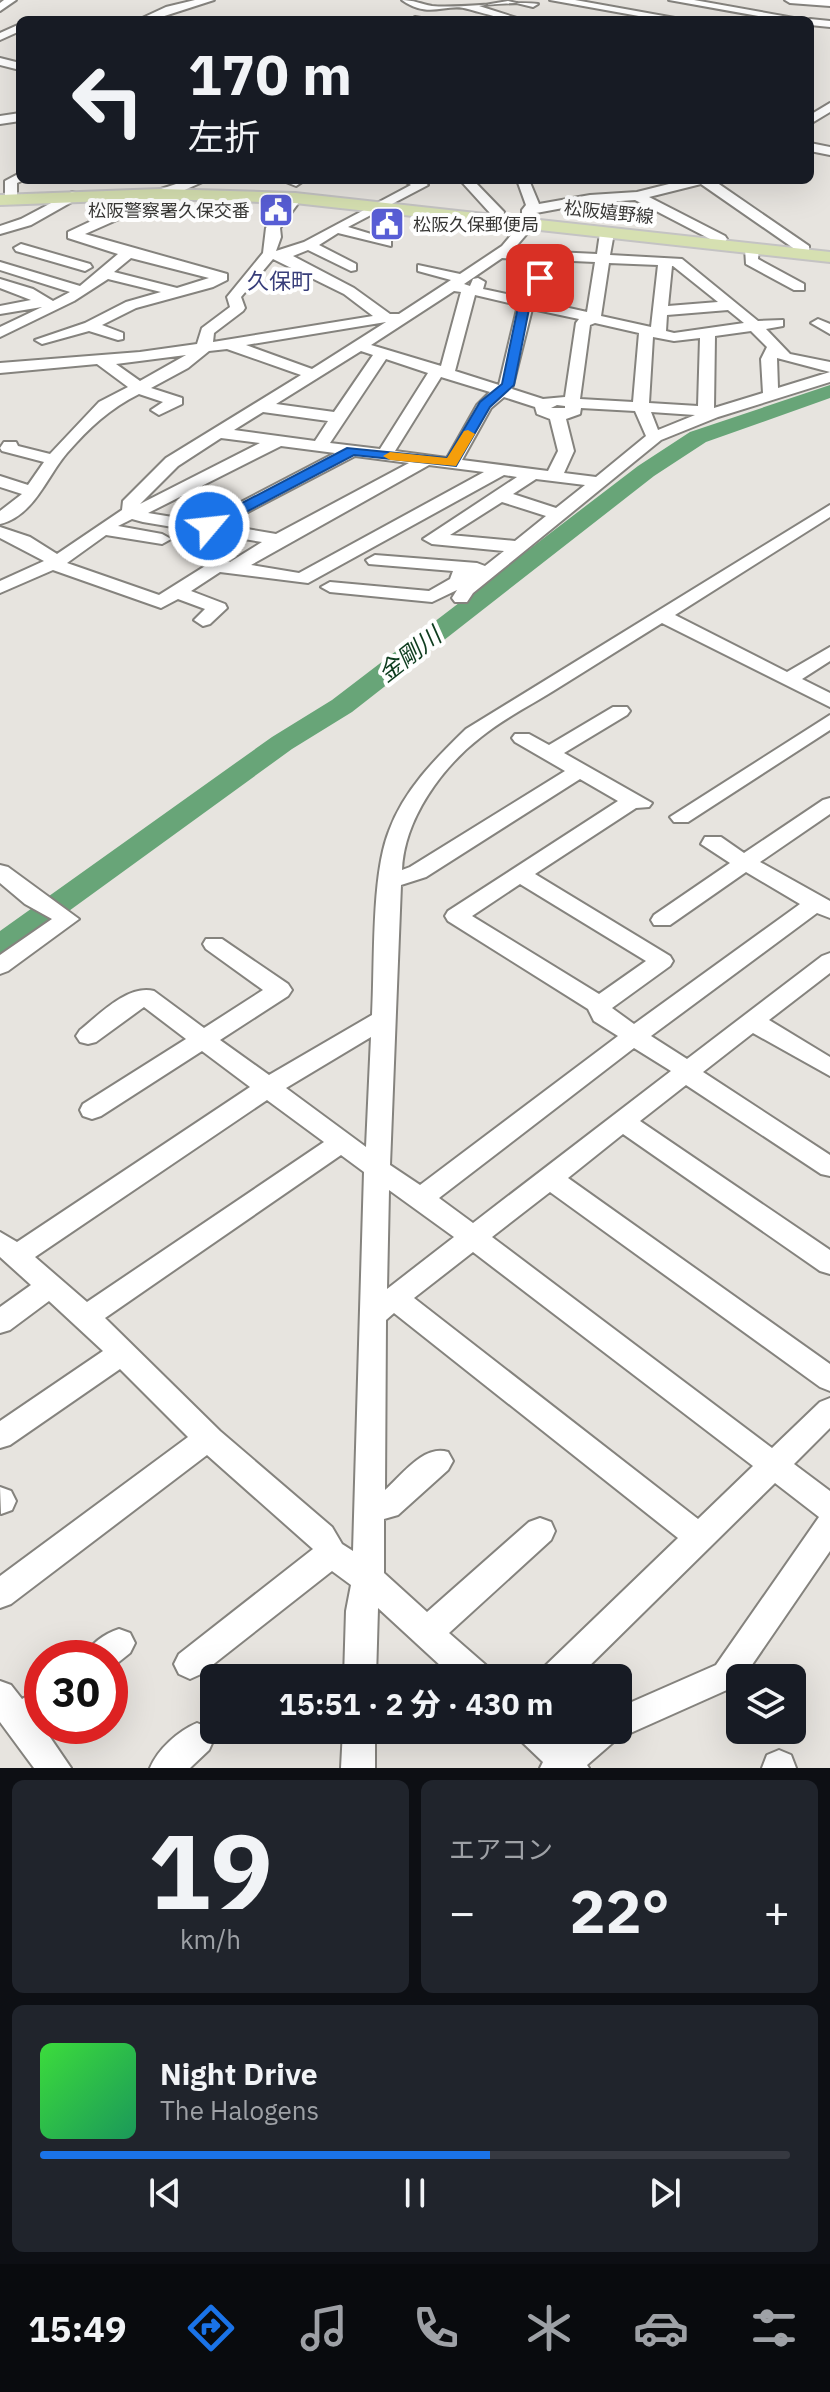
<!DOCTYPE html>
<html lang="ja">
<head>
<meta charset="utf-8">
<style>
	body { margin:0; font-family:"IBM Plex Sans","Noto Sans JP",sans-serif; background:#20242c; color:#f1f3f6; height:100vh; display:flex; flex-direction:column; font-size:30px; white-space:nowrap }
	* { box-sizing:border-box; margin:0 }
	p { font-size:26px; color:#9ea1a6 }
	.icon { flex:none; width:44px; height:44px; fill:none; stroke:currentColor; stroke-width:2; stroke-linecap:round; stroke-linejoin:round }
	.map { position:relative; height:1768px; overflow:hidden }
	.sheet { display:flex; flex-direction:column; gap:12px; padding:12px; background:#0d0f14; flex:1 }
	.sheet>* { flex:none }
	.top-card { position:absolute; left:16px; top:16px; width:798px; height:168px; border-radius:12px; box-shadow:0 8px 32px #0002; background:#171b24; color:#f1f3f6; overflow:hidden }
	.controls { position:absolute; left:726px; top:1664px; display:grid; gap:16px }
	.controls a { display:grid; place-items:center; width:80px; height:80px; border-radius:12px; background:#171b24; box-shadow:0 8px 32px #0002; font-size:40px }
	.speed { position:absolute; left:24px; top:1640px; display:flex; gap:16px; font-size:40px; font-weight:700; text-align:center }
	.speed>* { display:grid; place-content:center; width:104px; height:104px; border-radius:50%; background:#171b24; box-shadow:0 8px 32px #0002; line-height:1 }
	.speed .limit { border:12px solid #d22; background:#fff; color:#111 }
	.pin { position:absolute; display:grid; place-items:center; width:68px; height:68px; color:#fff; margin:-34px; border-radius:16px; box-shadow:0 4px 12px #0006 }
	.me { position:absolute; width:88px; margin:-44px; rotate:62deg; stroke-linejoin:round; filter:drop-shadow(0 0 6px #0008) }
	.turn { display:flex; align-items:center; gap:28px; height:168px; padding:0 40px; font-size:36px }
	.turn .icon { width:104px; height:104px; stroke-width:2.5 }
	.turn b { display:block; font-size:56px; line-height:68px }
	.big { font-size:60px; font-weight:800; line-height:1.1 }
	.sheet .tile { flex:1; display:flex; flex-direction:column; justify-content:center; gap:12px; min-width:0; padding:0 28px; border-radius:12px; background:#20242c }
	.sheet .dial { align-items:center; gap:0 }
	.dial b { font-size:104px; line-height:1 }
	.song { display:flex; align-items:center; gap:24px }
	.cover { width:96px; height:96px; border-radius:12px; background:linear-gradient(135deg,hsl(120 70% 55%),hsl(150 70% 35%)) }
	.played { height:8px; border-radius:4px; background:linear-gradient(90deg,#1a73e8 60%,#363941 60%) }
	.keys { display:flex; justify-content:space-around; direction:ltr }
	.heat { display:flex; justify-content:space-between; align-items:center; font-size:44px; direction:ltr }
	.sheet .tiles { flex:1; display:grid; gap:12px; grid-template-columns:1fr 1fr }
	.tile:last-child { grid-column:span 2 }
	.trip { position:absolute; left:200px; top:1664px; width:432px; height:80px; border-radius:12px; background:#171b24; box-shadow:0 8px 32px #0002; font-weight:800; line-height:80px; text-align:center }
	.tab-bar { display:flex; height:128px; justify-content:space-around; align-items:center; background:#090b0e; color:#9ea1a6 }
	.tab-bar .icon { width:56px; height:56px }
	.tab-bar .on { color:#1a73e8 }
	.tab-bar b { font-size:36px; color:#f1f3f6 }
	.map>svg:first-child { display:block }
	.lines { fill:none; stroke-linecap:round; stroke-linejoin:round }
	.river { fill:#68a578; fill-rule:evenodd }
	.minor-casing { stroke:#85837e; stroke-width:4 }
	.major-casing { stroke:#c4c3c3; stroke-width:4 }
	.minor { fill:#fff; fill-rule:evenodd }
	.major { fill:#d6e0b1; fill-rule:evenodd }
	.route { fill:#1a73e8; stroke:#114b97; stroke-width:2 }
	.slow { fill:#f59e0b }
	.labels { text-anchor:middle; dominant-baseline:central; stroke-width:8; stroke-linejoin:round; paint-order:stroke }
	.far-poi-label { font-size:18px; fill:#393836; stroke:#fff; text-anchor:end }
	.far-street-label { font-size:18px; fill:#393836; stroke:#fff }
	.far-quarter-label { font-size:22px; fill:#383e7a; stroke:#fff }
	.water-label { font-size:24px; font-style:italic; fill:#0d3c1e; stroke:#fff }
</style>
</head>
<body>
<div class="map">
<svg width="830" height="1768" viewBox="0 0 830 1768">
	<rect width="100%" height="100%" fill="#e7e4df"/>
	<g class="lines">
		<path class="river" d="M830,385V398L706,442L654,476L352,712L292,749L11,953L0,956V931L272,737L332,700L638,466L690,432Z"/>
		<g class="minor-casing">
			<path id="minor" d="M4,0H16L0,11V3Z
				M195,0H214L152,20H138L166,7Z
				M402,0C413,0 421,4 432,6C461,9 512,0 538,4L533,7L508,1L479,6L523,20C503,20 487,14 468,9C446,2 430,20 402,0Z
				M550,0H575L686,20H661Z
				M669,0H694L805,20H780Z
				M785,0H830V6L790,3Z
				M415,17L421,18L422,20H410Z
				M810,19L830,21V27L810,25V20H806Z
				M20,24V31L0,40V33Z
				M0,58L20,63V70L0,65Z
				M830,103V112L810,124V115Z
				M20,113V121L0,124V116Z
				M810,143L830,147V155L810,151Z
				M20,173V180H24L17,183V199L5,202V181Z
				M188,180H207L85,234L227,274V280L213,287L136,308L102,325L123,333V339L118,340L89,331L42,344L35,340L85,323L126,302L161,292L108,279L74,301L0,337V327L42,307L0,314V306L31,300L0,288V279L33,289L53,301L70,292L0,270V262L80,286L118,254L68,238V232L155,191ZM131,258L209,278L177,288L114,272Z
				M281,180H301L302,182L296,186Z
				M403,180H421L428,185L348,227L391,240V246L338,233L319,245L356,264V270L351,271L308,250L293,256L354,288L390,314H399L451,280L418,271V265L460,274L502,246L522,222V210L526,205L517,180H529L539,204L590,195L637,192L685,180H713L809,246V252H799L701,184L649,197L725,236L727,239L721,247H711L712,240L635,200L590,203L536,213V223L513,250L597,254L600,233L607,229L614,233L610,255L682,259L758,321L783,320V326L766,329L790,354L830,362V372L777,358L778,388L830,372V382L718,417L661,440L473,593L467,602H455L452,598L457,590L432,602L330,592L321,587L330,582L429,591L450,579L453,571L369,564L366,560L375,555L477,563L485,566L504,551L432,544L423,539L517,477L504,475L308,583L220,572L191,591L225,604L227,608L210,624L203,626L194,620L205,609L178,599L161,608L53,570L0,593V581L44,561L0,538V527L30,537L57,554L122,510L123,501L166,458L301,375L227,349L209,351L188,368L151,388L182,398V404L159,415L151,410L163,402L139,394C109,409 89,428 67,453C47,476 34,516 0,524V511L22,494L0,487V476L28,485L44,462L2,451L0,448L4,442H16L18,446L50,454L99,402L128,387L97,364L0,373V363L140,352L197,344L202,328L230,307L227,297L263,253L266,228L290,195L302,198L280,228L281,237L276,251L304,242L411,185ZM502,258L537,260L529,299L483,289L485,282L478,278L473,279L470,286L464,284ZM273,259L344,294L373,316L213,342L214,333L243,311L245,308L241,297ZM551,260L595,262L587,312L542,302ZM609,263L658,265L651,327L601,316ZM672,266H673L718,302L668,306ZM454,291L461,292L441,366L371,345ZM475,295L518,305L499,385L455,371ZM532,309L579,319L576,323L565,397L543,399L512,389ZM728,310L744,323L674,333L666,331L667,315ZM386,322L312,369L246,345ZM595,323L639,333L633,402L580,399L590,325ZM751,331L767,347L761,359L763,393L714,408L715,336ZM653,337L674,341L700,338L698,406L649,403ZM361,351L373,355L334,412L276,404ZM186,355L140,381L116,364ZM386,359L428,373L380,449L330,443ZM441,377L490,392L477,405L447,458L395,451ZM504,397L535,407L537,414L550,419L558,451L548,471L462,460L491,408ZM557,405L565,406V408H551ZM581,408L635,411L646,436L596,477L564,473L574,451L566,419L580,414ZM263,412L328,421L315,441L234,430ZM651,412L695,415L658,430ZM221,438L260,443L140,504L178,466ZM281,446L335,453L203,522L148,513ZM355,456L409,463L276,534L223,525ZM429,465L484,472L299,573L251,565ZM536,479L585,485L556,508L513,494ZM502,502L546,516L515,541L450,535ZM132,519L143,522L262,542L230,562L210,563L159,595L67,563L106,535L162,544L171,539L162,534L118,526Z
				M460,180H473L504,212L502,222H492L490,213Z
				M72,192L84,195L31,225L0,234V226L21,219Z
				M21,244L90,264L92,267L85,271L16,251L14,248Z
				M752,244L759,248L758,259L804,284V290H794L746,264L745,248Z
				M818,319L830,324V334L811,323Z
				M830,505V517L675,615L787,672L830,647V661L802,679L830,693V707L662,623C627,645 593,666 558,688C533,704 504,718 481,737C442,767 404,819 402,870L410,867L565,771L515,742L512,738L515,734H529L549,745L613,707H627L630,711L627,715L564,753L652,803L649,807L636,808L535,874L670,956L673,961L670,966L612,1008L634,1024L800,904L746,872L670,925H654L651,920L654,915L730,863L701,844L705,837H721L744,853L823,800L830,798V814L760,862L830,901V918L817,913L651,1036L687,1059L822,956L830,953V973L769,1020L830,1057V1076L753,1033L703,1072L830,1155V1176L821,1174L686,1085L640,1121L830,1250V1274L820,1271L623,1134L568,1178L830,1364V1391L820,1387L550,1192L492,1237L772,1448L820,1402L830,1398V1428L794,1464L830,1491V1551L743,1678H740L738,1685L617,1739L587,1765L589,1768H540L543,1762L521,1741L517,1730H556L566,1740L579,1730H618V1708L716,1665L819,1517L775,1483L577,1678H539L544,1667L678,1538L394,1313L386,1320L385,1490C402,1475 424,1444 448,1452L453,1461L448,1470L398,1515L384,1519V1573L427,1612L529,1522L540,1518L551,1522L555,1531L551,1540L449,1633L488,1667L493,1678H454L378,1608L376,1678H344L346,1611L351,1585L332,1571L201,1674L190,1679L179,1674L174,1664L179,1654L313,1549L207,1455L11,1604L0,1608V1576L188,1437L120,1369L10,1445L0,1448V1421L103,1351L49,1301L10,1330L0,1333V1307L31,1285L0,1257V1232L17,1242L250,1087L202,1051L101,1116L92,1119L83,1116L80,1110L83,1104L186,1039L144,1007L96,1042L88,1044L80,1042L76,1036L80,1030C99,1015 128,984 154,991L204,1028L263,990L206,949L203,944L206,939H222L288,984L292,990L288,996L220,1040L269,1075L372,1015C375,964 371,876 389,831C404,790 435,759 466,729ZM580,779L618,801L448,911L445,916L448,921L588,1009L594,1021L618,1036L420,1185L390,1165L401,885L426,877ZM520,884L646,961L599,994L472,916ZM371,1037L366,1147L286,1088ZM634,1048L671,1071L473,1223L439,1198ZM267,1100L324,1142L87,1302L35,1257ZM341,1155L364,1172L353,1551L342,1544L332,1527L220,1431L105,1318ZM389,1190L454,1237L387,1289ZM473,1252L753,1466L698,1519L414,1298Z
				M830,715V730L688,822H674L670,817Z
				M0,865L8,867L79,919L8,971L0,974V955L52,919L25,904L0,883Z
				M0,1487L11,1491L16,1501L12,1510L1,1514Z
				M119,1629L130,1633L135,1643L130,1653L110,1669V1658H84C91,1643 104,1634 119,1629Z
				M0,1681L11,1685L22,1699L42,1688L41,1724L71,1768H34L0,1722Z
				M197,1723L209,1728L214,1739L209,1750L190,1768H150C158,1749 178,1731 197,1723Z
				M343,1730H375V1768H341Z
				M779,1750L791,1755L796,1768H762L767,1755Z"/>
		</g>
		<g class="major-casing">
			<path id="major" d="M160,189L295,193L830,252V262L295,203L160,199L0,205V195Z"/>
		</g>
		<use href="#minor" class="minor"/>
		<use href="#major" class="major"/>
	</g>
	<path class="route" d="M540,275L546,278L542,301L529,309L514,385L490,407L456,466L354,455L214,529H204V523L347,448L447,458L480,402L502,384L518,307L530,299L534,278Z"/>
	<path class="slow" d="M468,430L475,434L456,466L390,460L383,456L390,452L447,458L464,431Z"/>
	<defs>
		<g id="civic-square" transform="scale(1.8)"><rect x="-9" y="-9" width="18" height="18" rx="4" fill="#585ed5" stroke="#fff"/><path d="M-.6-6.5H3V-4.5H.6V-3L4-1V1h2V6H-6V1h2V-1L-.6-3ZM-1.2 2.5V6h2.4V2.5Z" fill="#fff"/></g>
	</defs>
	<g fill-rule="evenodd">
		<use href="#civic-square" x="276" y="210"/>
		<use href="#civic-square" x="387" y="224"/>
	</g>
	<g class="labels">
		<g class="far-poi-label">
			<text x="250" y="210">松阪警察署久保交番</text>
			<text x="413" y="224" text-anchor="start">松阪久保郵便局</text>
		</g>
		<g class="far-street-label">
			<text transform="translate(609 212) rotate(6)">松阪嬉野線</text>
		</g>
		<g class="far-quarter-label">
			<text x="280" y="280">久保町</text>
		</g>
		<g class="water-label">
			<text transform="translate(409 654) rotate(-38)">金剛川</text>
		</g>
	</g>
</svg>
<div class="controls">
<a><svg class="icon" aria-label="layers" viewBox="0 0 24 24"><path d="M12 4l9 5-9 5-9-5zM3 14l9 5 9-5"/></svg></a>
</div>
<div class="speed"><div class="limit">30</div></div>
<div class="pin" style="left:540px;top:278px;background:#d93025"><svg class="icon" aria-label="arrive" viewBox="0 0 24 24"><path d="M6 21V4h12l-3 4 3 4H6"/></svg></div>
<svg class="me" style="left:209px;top:526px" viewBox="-20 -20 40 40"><circle r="17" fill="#1a73e8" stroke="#fff" stroke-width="3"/><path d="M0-11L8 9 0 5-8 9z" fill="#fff"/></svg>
<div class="trip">15:51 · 2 分 · 430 m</div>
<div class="top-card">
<div class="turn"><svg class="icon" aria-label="left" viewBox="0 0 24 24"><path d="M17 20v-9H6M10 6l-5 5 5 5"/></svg><div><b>170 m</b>左折</div></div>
</div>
</div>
<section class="sheet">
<div class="tiles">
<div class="tile dial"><b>19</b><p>km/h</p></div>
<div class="tile"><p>エアコン</p>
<div class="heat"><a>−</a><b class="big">22°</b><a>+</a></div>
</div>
<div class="tile">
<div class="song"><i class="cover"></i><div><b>Night Drive</b><p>The Halogens</p></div></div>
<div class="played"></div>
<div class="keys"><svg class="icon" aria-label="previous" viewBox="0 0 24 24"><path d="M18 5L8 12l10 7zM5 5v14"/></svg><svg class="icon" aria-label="pause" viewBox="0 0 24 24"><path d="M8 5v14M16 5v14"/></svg><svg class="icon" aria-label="next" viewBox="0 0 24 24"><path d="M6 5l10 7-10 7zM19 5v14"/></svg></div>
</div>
</div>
</section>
<nav class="tab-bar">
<b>15:49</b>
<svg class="icon on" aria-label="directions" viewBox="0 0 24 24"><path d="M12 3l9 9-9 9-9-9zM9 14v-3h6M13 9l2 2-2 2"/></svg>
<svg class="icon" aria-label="music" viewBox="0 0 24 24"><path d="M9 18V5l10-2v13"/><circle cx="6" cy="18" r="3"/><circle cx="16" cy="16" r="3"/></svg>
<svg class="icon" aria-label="phone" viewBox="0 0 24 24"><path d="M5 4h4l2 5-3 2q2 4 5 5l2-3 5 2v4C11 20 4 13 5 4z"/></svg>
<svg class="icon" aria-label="climate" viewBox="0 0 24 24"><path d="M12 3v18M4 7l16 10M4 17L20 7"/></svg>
<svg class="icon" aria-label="car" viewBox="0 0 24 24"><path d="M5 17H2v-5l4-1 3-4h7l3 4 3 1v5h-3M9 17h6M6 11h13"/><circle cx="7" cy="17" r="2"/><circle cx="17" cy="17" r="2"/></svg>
<svg class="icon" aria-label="filters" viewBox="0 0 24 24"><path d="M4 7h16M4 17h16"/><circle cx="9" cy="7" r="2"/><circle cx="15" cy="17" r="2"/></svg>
</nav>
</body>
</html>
